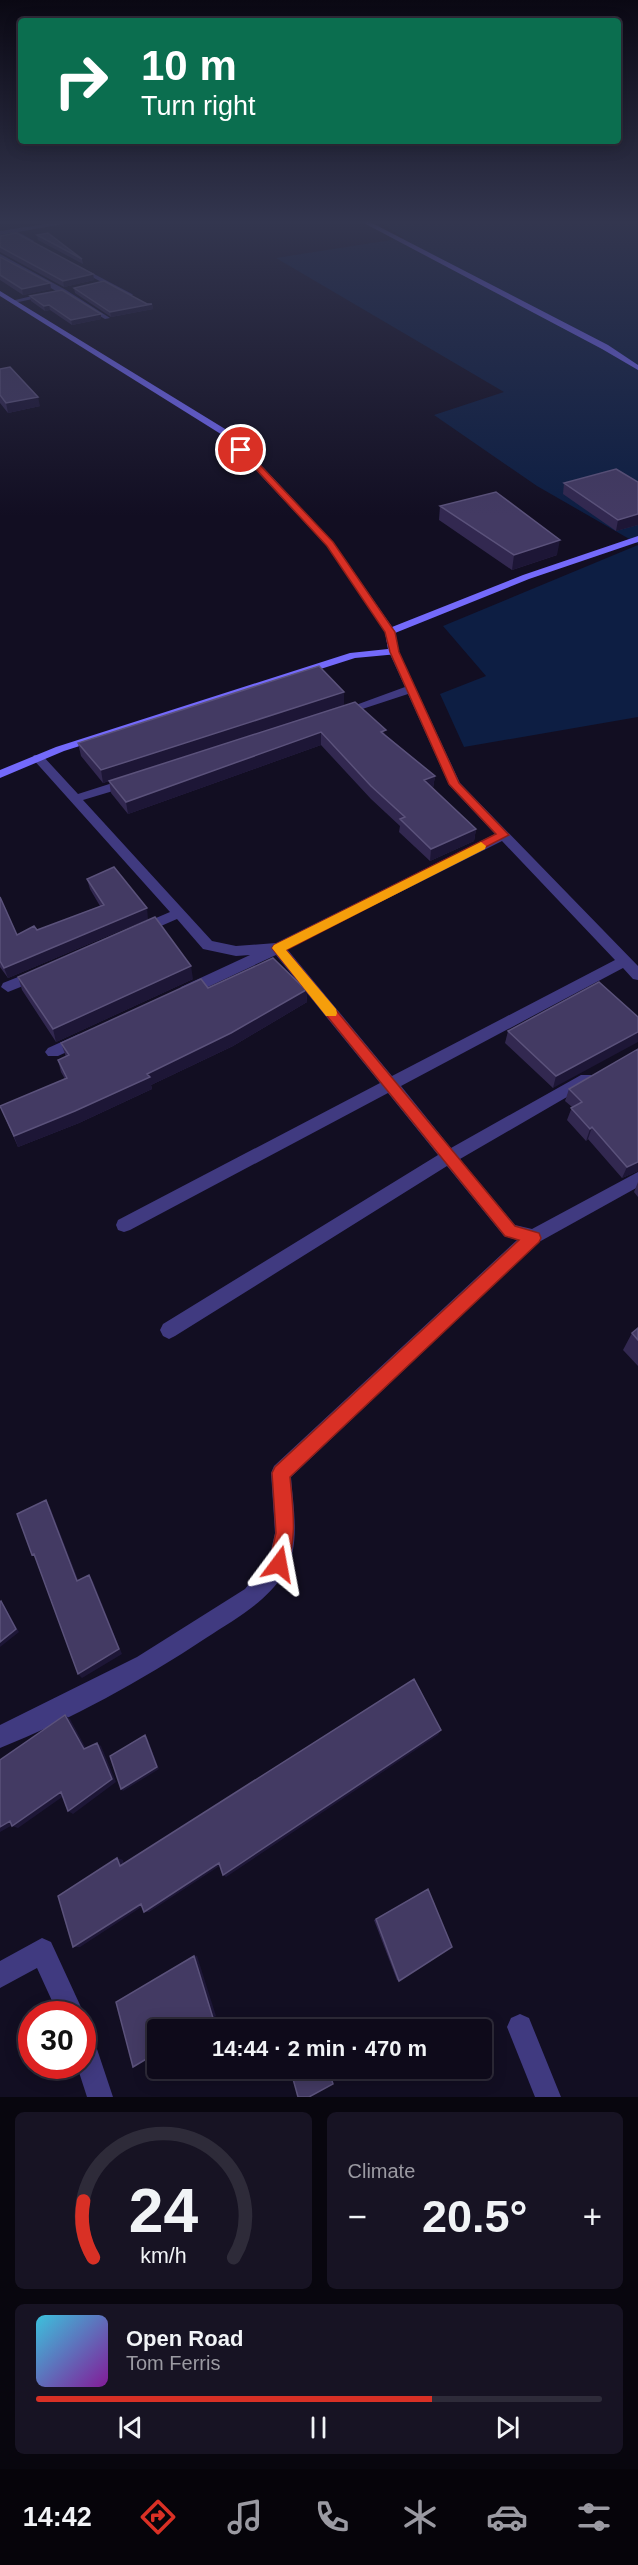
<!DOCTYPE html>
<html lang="en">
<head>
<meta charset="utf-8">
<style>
	body { margin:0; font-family:Arial,sans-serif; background:#171323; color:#f1f3f6; height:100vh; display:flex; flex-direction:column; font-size:22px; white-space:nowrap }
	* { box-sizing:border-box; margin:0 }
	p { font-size:20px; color:#9b9aa2 }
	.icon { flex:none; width:33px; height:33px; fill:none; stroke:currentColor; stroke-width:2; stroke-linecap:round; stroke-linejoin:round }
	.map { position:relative; height:2097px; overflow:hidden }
	.side { display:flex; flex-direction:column; gap:15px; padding:15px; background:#08060e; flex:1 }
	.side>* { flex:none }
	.hud { position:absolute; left:18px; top:18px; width:603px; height:126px; border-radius:6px; box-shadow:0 3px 15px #0003,0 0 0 2px #2e2b39; background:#0b6e4f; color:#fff; overflow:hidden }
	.speed { position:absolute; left:18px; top:2001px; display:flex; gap:12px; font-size:30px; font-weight:700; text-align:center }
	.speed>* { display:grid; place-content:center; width:78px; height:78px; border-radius:50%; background:#0e0a1a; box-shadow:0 3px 15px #0003,0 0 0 2px #2e2b39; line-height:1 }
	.speed .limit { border:9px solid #d22; background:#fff; color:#111 }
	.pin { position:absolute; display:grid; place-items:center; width:51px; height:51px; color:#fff; margin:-26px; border:3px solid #fff; border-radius:50%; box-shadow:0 2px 6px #0007 }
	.me { position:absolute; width:66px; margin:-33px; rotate:13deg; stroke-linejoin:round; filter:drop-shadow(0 0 4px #0008) }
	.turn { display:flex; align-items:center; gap:21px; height:126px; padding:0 24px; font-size:27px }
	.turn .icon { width:78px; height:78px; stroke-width:2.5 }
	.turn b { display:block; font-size:42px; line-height:51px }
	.big { font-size:45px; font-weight:700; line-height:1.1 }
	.side .tile { flex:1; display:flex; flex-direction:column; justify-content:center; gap:9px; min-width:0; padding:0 21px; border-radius:9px; background:#171323 }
	.side .dial { align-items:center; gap:0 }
	.dial svg { height:156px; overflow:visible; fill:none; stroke:#2e2b39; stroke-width:7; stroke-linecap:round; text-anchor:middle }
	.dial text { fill:#f1f3f6; stroke:none }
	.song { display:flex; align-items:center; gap:18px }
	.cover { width:72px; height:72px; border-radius:9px; background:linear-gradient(135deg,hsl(190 70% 55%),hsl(290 70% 35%)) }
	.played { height:6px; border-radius:3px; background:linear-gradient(90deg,#d93025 70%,#2e2b39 70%) }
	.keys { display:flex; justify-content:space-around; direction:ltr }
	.heat { display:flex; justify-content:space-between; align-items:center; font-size:33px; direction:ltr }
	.side .tiles { flex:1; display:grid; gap:15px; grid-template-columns:1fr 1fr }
	.tile:last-child { grid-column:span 2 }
	.trip { position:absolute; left:147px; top:2019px; width:345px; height:60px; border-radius:6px; background:#0e0a1a; box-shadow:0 3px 15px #0003,0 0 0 2px #2e2b39; font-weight:700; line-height:60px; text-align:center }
	.menu { display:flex; height:96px; justify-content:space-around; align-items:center; background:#06040a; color:#9b9aa2 }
	.menu .icon { width:42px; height:42px }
	.menu .on { color:#d93025 }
	.menu b { font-size:27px; color:#f1f3f6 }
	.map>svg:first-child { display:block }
	.water { fill:#0d1e43 }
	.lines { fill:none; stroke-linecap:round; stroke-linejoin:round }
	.street { fill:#403a80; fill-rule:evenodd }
	.secondary { fill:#746afb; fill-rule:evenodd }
	.wall { fill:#322850 }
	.shaded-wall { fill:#1d1636 }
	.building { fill:#433a63; stroke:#5b527b; stroke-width:1.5 }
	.route { fill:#d93025; stroke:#8d1f18; stroke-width:1.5 }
	.slow { fill:#f59e0b }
</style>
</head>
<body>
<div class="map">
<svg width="638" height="2097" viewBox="0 0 638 2097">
	<rect width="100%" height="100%" fill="#120e22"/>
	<path class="water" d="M379,222H638V544L537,486L434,415L504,392L276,258L404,238Z
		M638,545V717L464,747L440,694L486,676L443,626Z"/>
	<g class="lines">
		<path class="street" d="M59,222H75L18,232L34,241L32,244L11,233L0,235V231Z
			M0,254L66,290L110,318L105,319L0,259Z
			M77,265L132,294L133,295L128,296L75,268Z
			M49,292L51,295L14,303L11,301Z
			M394,649L399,652L460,783L638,966V980L633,979L623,968L401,1086L451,1148L581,1075H591L594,1079L591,1083L460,1159L515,1225L532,1229L638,1172V1187L539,1242L291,1477C293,1505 301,1546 285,1572C266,1603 235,1619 206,1638C141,1681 72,1719 0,1748V1725L137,1657L245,1589L269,1559L275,1533L271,1473L274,1466L517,1240L504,1236L447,1166L175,1336L169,1339L163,1336L160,1330L163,1324L438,1155L388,1093L130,1230L124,1232L118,1230L116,1225L118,1220L380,1083L276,955L191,995H181L179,991L181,987L250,955L236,956L203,949L177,919L145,933H135L133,930L135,927L170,912L32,758L34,755H42L78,794L125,779H133V785L83,800L212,941L236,946L276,943L495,834L449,785L408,694L344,715H336L334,713L405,687L389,652ZM502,841L615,960L392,1076L287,949Z
			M38,969L43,970L45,974L43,978L8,992L1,987L3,983Z
			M79,1034L84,1036L86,1040L84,1044L58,1056H48L45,1052L48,1048Z
			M42,1938L51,1942L80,2005L84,2014L82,2017V2014H58L37,1968L0,1988V1961Z
			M520,2014L529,2018L561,2097H535L507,2027L511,2018Z
			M82,2027L91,2031L113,2097H87L77,2066H82Z"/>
		<path class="secondary" d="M362,222H370L608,345L638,365V370L602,349Z
			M0,291L230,432L333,542L392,627L523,575L638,536V542L529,579L395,633L398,654L355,658L64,751L0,778V770L56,747L350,653L388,649L385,632L327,546L224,436L0,296Z"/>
	</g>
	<path class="wall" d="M37,235L82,259L83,264L38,240Z
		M0,236L93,274L94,280L64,287L0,252Z
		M0,256L50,283L51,289L23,295L0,280Z
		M74,288L152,304L153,309L111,317L75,293Z
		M30,296L101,314V319L72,325L50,310L45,311L31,301Z
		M0,369L40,406L8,413L0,403Z
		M638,482V525L616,531L563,494L564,483Z
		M440,506L557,555L512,570L439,520Z
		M355,702L386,735L435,776L433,788L476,829L474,841L430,861L399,832L400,826L371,799L321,745L128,814L111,793L109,781L103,783L81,756L78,743L344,705L244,737Z
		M87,879L148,919L8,978L0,967V897L17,935L37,930L100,906L90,889Z
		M18,977L193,979L56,1042L22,990Z
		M208,988L306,990L307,1002L233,1046L151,1085L152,1089L79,1123L18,1147L0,1106L65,1079L61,1072L58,1060L66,1057L61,1043Z
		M638,1017L553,1088L505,1043L508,1031Z
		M638,1049V1171L622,1178L588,1139L586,1141L567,1120L572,1107L565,1101L569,1089Z
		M638,1182V1197L634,1192Z
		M638,1328V1366L623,1350L632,1333Z
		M426,1890L399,1981L397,1980L374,1920Z"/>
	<path class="shaded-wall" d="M93,274L94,280L64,287L63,281Z
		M50,283L51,289L23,295L22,289Z
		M152,304L153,309L111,317L110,312Z
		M49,305L50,310L45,311L44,306Z
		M101,314V319L72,325L71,320Z
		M38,397L40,406L8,413L6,403Z
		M638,514V525L616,531L618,520Z
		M560,540L557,555L512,570L514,555Z
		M344,692V705L103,783L101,770Z
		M321,732V745L128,814L126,802Z
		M435,776L433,788L424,780Z
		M476,829L474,841L430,861L431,849Z
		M147,908L148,919L8,978L4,968Z
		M191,966L193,979L56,1042L53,1029Z
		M306,990L307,1002L233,1046L151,1085L152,1089L79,1123L18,1147L14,1136L147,1074Z
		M638,1032V1042L553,1088L556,1076Z
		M592,1127L588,1139L586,1141L590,1129Z
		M638,1162V1171L622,1178L627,1167Z
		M46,1500L50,1507L81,1587L77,1581Z
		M89,1575L93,1581L122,1654L82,1678L78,1674Z
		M1,1601L4,1605L19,1632L0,1647Z
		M65,1715L70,1719L88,1752L84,1749Z
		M441,1730L438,1735L226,1877L223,1875Z
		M145,1735L147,1737L159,1769L123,1791L121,1789Z
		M97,1743L101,1746L116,1782L73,1814L68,1811Z
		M61,1792L65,1795L18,1828L12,1826Z
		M10,1821L16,1823L0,1832V1827Z
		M117,1858L123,1860L125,1868L120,1866Z
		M219,1863L221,1865L149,1912H144Z
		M141,1904H146L80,1947H73Z
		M194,1956H197L216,2016L213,2018Z"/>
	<path class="building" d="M16,233L93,274L63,281L0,247V236Z
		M48,233L82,259L37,235Z
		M0,257L50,283L22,289L0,275Z
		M104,281L147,304H152L110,312L74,288Z
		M62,290L101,314L71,320L49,305L44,306L30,296Z
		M10,367L38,397L6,403L0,395V369Z
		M616,469L638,482V514L618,520L564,483Z
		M496,492L560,540L514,555L440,506Z
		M319,666L344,692L101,770L78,743Z
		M355,702L386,730L381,732L435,776L424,780L476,829L431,849L400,819L405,817L371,786L321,732L126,802L109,781Z
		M114,867L147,908L4,968L0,961V897L17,935L34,926L37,930L104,905L87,879Z
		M155,917L191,966L53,1029L18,977Z
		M273,958L306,990L231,1033L147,1074L150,1077L75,1111L14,1136L0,1106L67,1078L58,1060L69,1055L61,1043L201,979L208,988Z
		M599,982L638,1017V1032L556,1076L508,1031Z
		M638,1049V1162L627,1167L592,1127L590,1129L571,1108L582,1102L569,1089Z
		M638,1328V1340L632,1333Z
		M46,1500L77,1581L89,1575L119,1649L78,1674L34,1554L32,1555L17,1514Z
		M1,1601L16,1629L0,1642V1602Z
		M414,1679L441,1730L223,1875L219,1863L144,1912L141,1904L73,1947L58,1896L117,1858L120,1866Z
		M65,1715L84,1749L97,1743L112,1779L68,1811L61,1792L12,1826L10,1821L0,1827V1760Z
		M145,1735L157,1767L121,1789L110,1756Z
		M428,1889L452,1947L399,1981L376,1919Z
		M194,1956L213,2018L194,2030H158V2052L133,2067L116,2002Z
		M290,2068H328L333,2084L309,2097H298Z"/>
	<linearGradient id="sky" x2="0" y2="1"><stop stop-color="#0a0813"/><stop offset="0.43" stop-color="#33364f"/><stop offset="1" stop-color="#33364f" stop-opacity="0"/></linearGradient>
	<rect width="638" height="516" fill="url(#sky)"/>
	<path class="route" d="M239,448H244L333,542L395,632L399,652L459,783L509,835L286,950L515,1226L539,1233L541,1238L539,1242L290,1477C293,1509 298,1540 285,1570L279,1573L272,1570L269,1564L276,1533L272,1473L275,1467L519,1240L505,1236L272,948L274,945L496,834L449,784L390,652L385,632L327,546L239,451Z"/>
	<path class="slow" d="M481,842L486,846L485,849L286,950L336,1009L337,1013L336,1016H326L272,948L274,945Z"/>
</svg>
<div class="speed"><div class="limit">30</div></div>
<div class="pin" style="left:241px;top:450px;background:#d93025"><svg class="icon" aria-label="arrive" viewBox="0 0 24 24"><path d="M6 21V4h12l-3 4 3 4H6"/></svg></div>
<svg class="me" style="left:279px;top:1564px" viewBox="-20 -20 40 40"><path d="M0-17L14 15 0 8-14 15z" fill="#d93025" stroke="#fff" stroke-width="4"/></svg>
<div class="trip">14:44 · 2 min · 470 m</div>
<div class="hud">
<div class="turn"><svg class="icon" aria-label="right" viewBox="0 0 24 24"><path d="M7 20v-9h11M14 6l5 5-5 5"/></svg><div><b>10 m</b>Turn right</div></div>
</div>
</div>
<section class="side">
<div class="tiles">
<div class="tile dial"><svg viewBox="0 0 100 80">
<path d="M14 69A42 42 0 1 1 86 69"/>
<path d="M14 69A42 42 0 0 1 9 40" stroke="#d93025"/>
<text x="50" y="56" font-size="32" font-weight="700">24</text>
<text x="50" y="72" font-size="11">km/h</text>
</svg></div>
<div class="tile"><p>Climate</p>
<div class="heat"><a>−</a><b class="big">20.5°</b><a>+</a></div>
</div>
<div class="tile">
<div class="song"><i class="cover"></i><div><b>Open Road</b><p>Tom Ferris</p></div></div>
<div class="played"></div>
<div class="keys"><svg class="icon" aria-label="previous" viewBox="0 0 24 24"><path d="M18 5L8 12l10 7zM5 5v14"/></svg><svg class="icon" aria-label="pause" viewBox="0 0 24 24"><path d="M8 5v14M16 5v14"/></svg><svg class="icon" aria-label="next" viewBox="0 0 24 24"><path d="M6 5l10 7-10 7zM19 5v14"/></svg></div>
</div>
</div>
</section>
<nav class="menu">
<b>14:42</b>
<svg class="icon on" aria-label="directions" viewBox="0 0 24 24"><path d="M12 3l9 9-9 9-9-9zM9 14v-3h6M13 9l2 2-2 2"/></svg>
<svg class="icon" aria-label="music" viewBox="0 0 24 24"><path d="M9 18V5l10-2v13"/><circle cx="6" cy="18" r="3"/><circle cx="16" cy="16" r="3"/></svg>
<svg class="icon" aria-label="phone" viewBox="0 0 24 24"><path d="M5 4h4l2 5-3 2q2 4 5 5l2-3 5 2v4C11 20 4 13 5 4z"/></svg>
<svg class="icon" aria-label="climate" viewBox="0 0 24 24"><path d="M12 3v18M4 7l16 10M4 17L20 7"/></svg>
<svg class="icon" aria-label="car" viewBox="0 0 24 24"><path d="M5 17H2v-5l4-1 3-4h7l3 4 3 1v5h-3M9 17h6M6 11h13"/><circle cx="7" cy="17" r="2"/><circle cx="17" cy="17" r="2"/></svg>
<svg class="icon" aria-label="filters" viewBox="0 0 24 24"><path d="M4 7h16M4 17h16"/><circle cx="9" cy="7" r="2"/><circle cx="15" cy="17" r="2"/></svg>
</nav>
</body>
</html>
